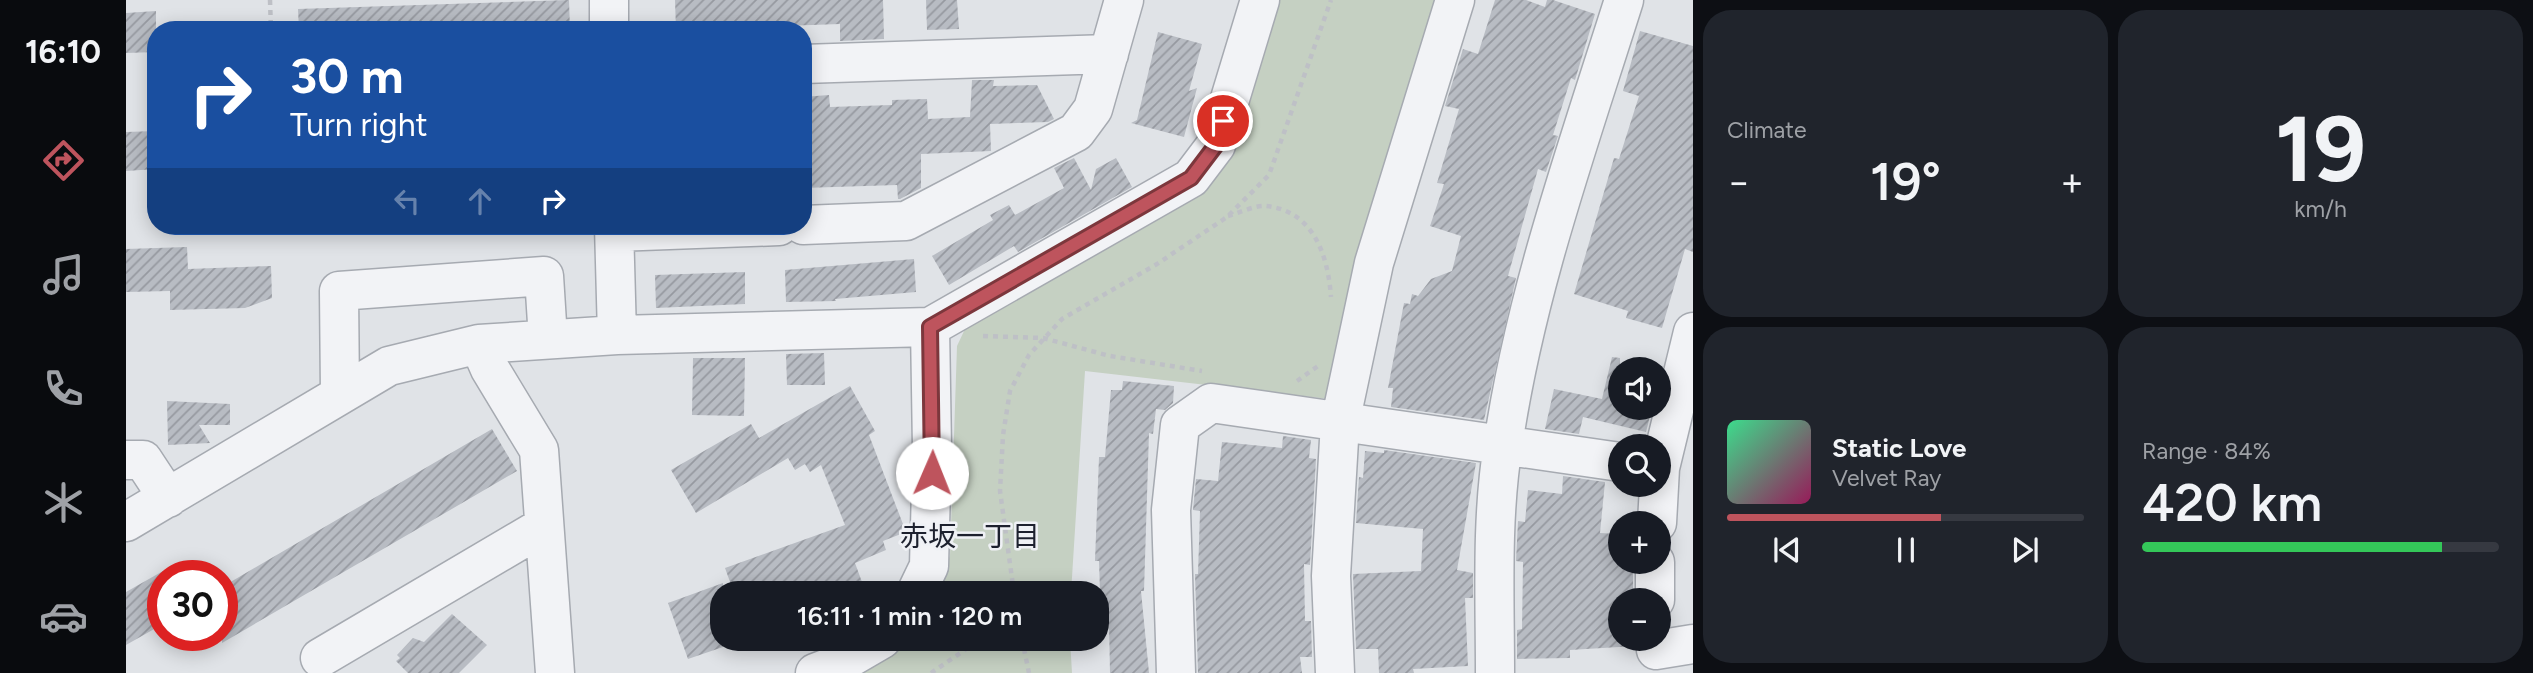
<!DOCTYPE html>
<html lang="en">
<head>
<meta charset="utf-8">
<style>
	body { margin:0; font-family:Figtree,"Noto Sans JP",sans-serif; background:#20242c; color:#f1f3f6; height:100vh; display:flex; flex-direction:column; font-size:26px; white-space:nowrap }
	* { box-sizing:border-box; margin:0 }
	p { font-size:23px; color:#9ea1a6 }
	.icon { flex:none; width:38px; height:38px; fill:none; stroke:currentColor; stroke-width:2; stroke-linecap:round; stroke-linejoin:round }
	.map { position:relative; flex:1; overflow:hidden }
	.drawer { display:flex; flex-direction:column; gap:10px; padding:10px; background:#0d0f14; width:840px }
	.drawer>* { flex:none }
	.banner { position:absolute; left:21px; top:21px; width:665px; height:214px; border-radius:28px; box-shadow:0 4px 18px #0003; background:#1a4fa0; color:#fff; overflow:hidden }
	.buttons { position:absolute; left:1482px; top:357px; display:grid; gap:14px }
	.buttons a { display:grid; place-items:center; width:63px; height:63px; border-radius:50%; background:#171b24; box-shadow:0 4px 18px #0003; font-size:35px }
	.speed { position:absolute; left:21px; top:560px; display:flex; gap:14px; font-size:35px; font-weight:700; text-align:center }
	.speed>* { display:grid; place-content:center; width:91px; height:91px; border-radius:50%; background:#171b24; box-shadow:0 4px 18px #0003; line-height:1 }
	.speed .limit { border:10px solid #d22; background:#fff; color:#111 }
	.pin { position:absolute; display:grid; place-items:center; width:60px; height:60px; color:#fff; margin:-30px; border:4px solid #fff; border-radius:50%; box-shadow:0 2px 7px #0007 }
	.me { position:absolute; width:77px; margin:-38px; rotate:1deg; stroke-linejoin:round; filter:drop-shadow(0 0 5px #0008) }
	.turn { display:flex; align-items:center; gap:24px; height:147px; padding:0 28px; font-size:32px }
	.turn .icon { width:91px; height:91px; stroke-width:2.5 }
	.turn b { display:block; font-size:49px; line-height:60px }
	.lanes { display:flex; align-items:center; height:66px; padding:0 28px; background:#0003; justify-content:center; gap:35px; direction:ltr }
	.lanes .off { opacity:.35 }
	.big { font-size:52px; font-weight:600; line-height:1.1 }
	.drawer .tile { flex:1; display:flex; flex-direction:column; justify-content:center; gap:10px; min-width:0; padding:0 24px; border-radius:28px; background:#20242c }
	.drawer .dial { align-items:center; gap:0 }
	.dial b { font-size:91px; line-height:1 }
	.song { display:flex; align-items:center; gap:21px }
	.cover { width:84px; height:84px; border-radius:10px; background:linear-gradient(135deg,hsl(150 70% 55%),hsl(330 70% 35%)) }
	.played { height:7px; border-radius:4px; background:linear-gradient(90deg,#be545d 60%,#363941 60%) }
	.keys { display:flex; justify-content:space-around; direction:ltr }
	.heat { display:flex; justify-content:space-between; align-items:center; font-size:38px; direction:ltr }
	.charge { height:10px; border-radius:5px; background:linear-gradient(90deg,#34c759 84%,#363941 0) }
	.drawer .tiles { flex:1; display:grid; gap:10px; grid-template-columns:repeat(2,1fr) }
	.trip { position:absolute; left:584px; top:581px; width:399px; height:70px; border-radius:28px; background:#171b24; box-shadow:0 4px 18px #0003; font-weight:600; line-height:70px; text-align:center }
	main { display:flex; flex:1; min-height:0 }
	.tab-bar { display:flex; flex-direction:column; width:126px; justify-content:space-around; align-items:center; background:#090b0e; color:#9ea1a6 }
	.tab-bar .icon { width:49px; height:49px }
	.tab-bar .selected { color:#be545d }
	.tab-bar b { font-size:32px; color:#f1f3f6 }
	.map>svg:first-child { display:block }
	.park { fill:#c5d0c2 }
	.building { fill:url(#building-hatch) }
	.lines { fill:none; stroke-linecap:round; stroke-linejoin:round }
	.minor-casing { stroke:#a6aab1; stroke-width:41 }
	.path { stroke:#bec0c6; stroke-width:4.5; stroke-dasharray:5 5; stroke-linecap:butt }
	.minor { stroke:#f2f3f6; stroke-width:38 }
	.route-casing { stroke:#7c373c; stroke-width:18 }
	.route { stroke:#be545d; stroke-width:12 }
	.labels { text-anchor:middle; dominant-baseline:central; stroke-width:5; stroke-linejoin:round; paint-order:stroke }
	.neighbourhood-label { font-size:28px; fill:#1d212e; stroke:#eff1f5 }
</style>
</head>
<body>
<main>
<nav class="tab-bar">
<b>16:10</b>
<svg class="icon selected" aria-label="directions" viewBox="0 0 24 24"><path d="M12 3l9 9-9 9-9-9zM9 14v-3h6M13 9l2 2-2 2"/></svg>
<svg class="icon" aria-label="music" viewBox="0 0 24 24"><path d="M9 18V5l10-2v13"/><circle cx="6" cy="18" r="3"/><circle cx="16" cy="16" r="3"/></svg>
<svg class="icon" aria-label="phone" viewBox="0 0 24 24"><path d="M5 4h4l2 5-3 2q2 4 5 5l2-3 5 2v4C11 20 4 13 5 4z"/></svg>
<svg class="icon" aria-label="climate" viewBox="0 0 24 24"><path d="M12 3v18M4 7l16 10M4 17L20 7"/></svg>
<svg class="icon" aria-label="car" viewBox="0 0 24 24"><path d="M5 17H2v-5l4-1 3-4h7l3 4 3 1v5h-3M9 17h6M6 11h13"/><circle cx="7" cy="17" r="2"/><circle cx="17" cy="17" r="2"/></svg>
</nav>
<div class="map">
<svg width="1567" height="673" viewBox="0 0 1567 673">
	<defs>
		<pattern id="building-hatch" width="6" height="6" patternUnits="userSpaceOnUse" patternTransform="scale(1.75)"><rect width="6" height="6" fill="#b8bcc3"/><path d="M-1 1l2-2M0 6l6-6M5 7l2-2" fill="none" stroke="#9699a0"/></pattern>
	</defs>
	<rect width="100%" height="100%" fill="#e0e3e7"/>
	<path class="park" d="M1148,0H1312L1203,399L959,371L945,593H810L824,556L831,346L839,329L1069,197Z
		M773,639H944L946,673H718Z"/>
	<path class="building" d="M443,0L444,30H173L172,9Z
		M549,0H757L758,39L714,41V24L550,30Z
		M800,0H831L833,29L801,30Z
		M1369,0H1400L1419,7L1421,0H1427L1469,14L1449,80L1445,78L1427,135L1432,136L1420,172L1412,169L1382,276L1390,278L1358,420L1265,407L1267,388H1262L1278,303L1284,304L1286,294L1292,296L1305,279L1326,271L1335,236L1304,226L1318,184L1311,183L1333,109L1319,106L1337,49L1352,54Z
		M30,11V52L0,53V13Z
		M1514,31L1567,46V252L1559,249L1536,328L1500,318L1502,311L1448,294L1488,158L1493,159L1513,96L1497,91Z
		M1032,32L1076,44L1063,91L1071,88L1058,137L1005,123L1011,120Z
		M846,80H868L867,86L911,85L928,119L922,122L864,124L865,151L795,154V188L774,199H772L771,185L677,188V97L703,95L704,107L766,105V100L801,99L802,119L844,117Z
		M30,131V169L0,171V132Z
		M948,158L965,190L970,169L990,158L1006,187L892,252L888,246L823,285L806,256L867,220L864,215L883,205L889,215L938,188L928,168Z
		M61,247L62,269L145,266L146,298L119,308L44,310V291L0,292V249Z
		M788,259L790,292L709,299L710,301L660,302L659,270Z
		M619,272V304L530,308L529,275Z
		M698,353L699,385H661L660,354Z
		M1486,357L1494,358V408H1526L1520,432L1457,417L1453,434L1419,429L1428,389L1476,399Z
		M567,358H619L618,416L566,415Z
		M997,381L1048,386L1047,403L1039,410L1030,409L1027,434L1023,433L1018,591H1015L1023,673H984L983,624H975L973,561H969L973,457H979L985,390H996Z
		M724,386L749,431L743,435L780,532L757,541L760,550L729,563L740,593H608L599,568L719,525L695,465L684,472L679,464L669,470L662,458L570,513L545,470L625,424L633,438Z
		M41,401L104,404V425H73L84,443L42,445Z
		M366,429L391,471L96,643V587Z
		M1157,436L1185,440L1183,458L1190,459L1184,565L1178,564L1179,621H1185L1186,657H1174L1176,673H1072L1069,574H1072L1074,511L1067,510L1070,479L1092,481L1096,442L1156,448Z
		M1258,450L1350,463L1331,570L1347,573V598H1339L1342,666L1287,669L1288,673H1253L1252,649H1230L1227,574L1295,571L1297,529L1230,523L1233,477L1237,478L1239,451L1258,453Z
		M1437,476L1479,482L1474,533L1494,534V562H1507V600H1494V639L1510,641L1509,646L1444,650V658L1391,659V630L1396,629L1397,562L1390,561L1392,521L1399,522L1402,490L1436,494Z
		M37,571V624L0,645V592Z
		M597,583V647L562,659L542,603Z
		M326,614L361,645L333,673H282L270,661L274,658L271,655L287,638L298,642Z"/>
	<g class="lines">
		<g class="minor-casing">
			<path id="minor" d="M483,0V30
				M677,64L983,54
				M677,225L780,221L950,132L967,109L998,0
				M488,226L491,335
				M489,232L653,226
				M353,344L364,369L413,450L429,673
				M214,395L213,291L418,276L422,339
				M0,460H17L42,498
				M0,522L263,366L353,344L491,335L804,327L1065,178L1090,145L1134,0
				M1531,523L1534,468L1567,332
				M1529,562V600
				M790,593L803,566L806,449L804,327
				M1530,650L1567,644
				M194,658L418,526
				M689,673L715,663L756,639
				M1050,673L1045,510L1054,425L1085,403L1494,462
				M1209,673L1205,576L1214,423L1248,263L1329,0
				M1369,673C1369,598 1365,519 1377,445C1399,293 1452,146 1498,0"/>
		</g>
		<path class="path" d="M144,0L145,30
			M1102,216C1113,213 1129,205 1140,206C1188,211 1202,256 1205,297
			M857,336L917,338L984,356L1076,371
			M1171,381L1192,366
			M888,593L874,491L877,435L884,391L903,355L936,319L1031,264L1101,217L1143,175L1205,0
			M896,639L903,673
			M805,673L855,639"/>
		<use href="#minor" class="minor"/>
	</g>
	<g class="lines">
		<g class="route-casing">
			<path id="route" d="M806,473L804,327L1065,178L1090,145L1097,121"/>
		</g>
		<use href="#route" class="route"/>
	</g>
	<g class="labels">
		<g class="neighbourhood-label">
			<text x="844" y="536">赤坂一丁目</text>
		</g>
	</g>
</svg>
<div class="buttons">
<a><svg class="icon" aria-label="sound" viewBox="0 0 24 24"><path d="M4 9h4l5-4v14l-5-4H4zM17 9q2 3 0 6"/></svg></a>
<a><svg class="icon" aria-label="search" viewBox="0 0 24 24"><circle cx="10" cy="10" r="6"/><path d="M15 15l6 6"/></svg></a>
<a>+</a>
<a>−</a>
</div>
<div class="speed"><div class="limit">30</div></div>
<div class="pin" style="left:1097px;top:121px;background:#d93025"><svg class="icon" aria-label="arrive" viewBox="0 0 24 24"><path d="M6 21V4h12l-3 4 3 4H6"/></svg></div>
<svg class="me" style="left:806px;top:473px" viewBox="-20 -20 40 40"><circle r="19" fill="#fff"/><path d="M0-13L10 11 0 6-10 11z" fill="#be545d"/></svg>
<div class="trip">16:11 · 1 min · 120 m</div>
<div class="banner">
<div class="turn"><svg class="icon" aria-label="right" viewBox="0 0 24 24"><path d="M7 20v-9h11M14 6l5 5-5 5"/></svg><div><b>30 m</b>Turn right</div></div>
<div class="lanes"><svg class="icon off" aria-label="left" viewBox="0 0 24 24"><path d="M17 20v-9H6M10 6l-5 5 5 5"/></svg><svg class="icon off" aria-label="ahead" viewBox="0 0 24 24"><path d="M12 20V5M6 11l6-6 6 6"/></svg><svg class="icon" aria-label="right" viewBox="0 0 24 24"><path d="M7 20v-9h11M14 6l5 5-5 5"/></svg></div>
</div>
</div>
<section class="drawer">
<div class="tiles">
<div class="tile"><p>Climate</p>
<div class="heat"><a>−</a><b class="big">19°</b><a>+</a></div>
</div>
<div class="tile dial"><b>19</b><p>km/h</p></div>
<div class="tile">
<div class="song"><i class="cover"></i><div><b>Static Love</b><p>Velvet Ray</p></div></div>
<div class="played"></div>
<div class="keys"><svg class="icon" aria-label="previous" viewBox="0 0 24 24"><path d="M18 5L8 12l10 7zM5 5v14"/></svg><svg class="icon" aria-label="pause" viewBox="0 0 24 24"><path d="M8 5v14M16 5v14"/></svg><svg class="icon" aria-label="next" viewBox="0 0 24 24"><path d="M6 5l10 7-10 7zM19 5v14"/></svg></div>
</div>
<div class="tile"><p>Range · 84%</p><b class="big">420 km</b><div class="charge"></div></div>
</div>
</section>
</main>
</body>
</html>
